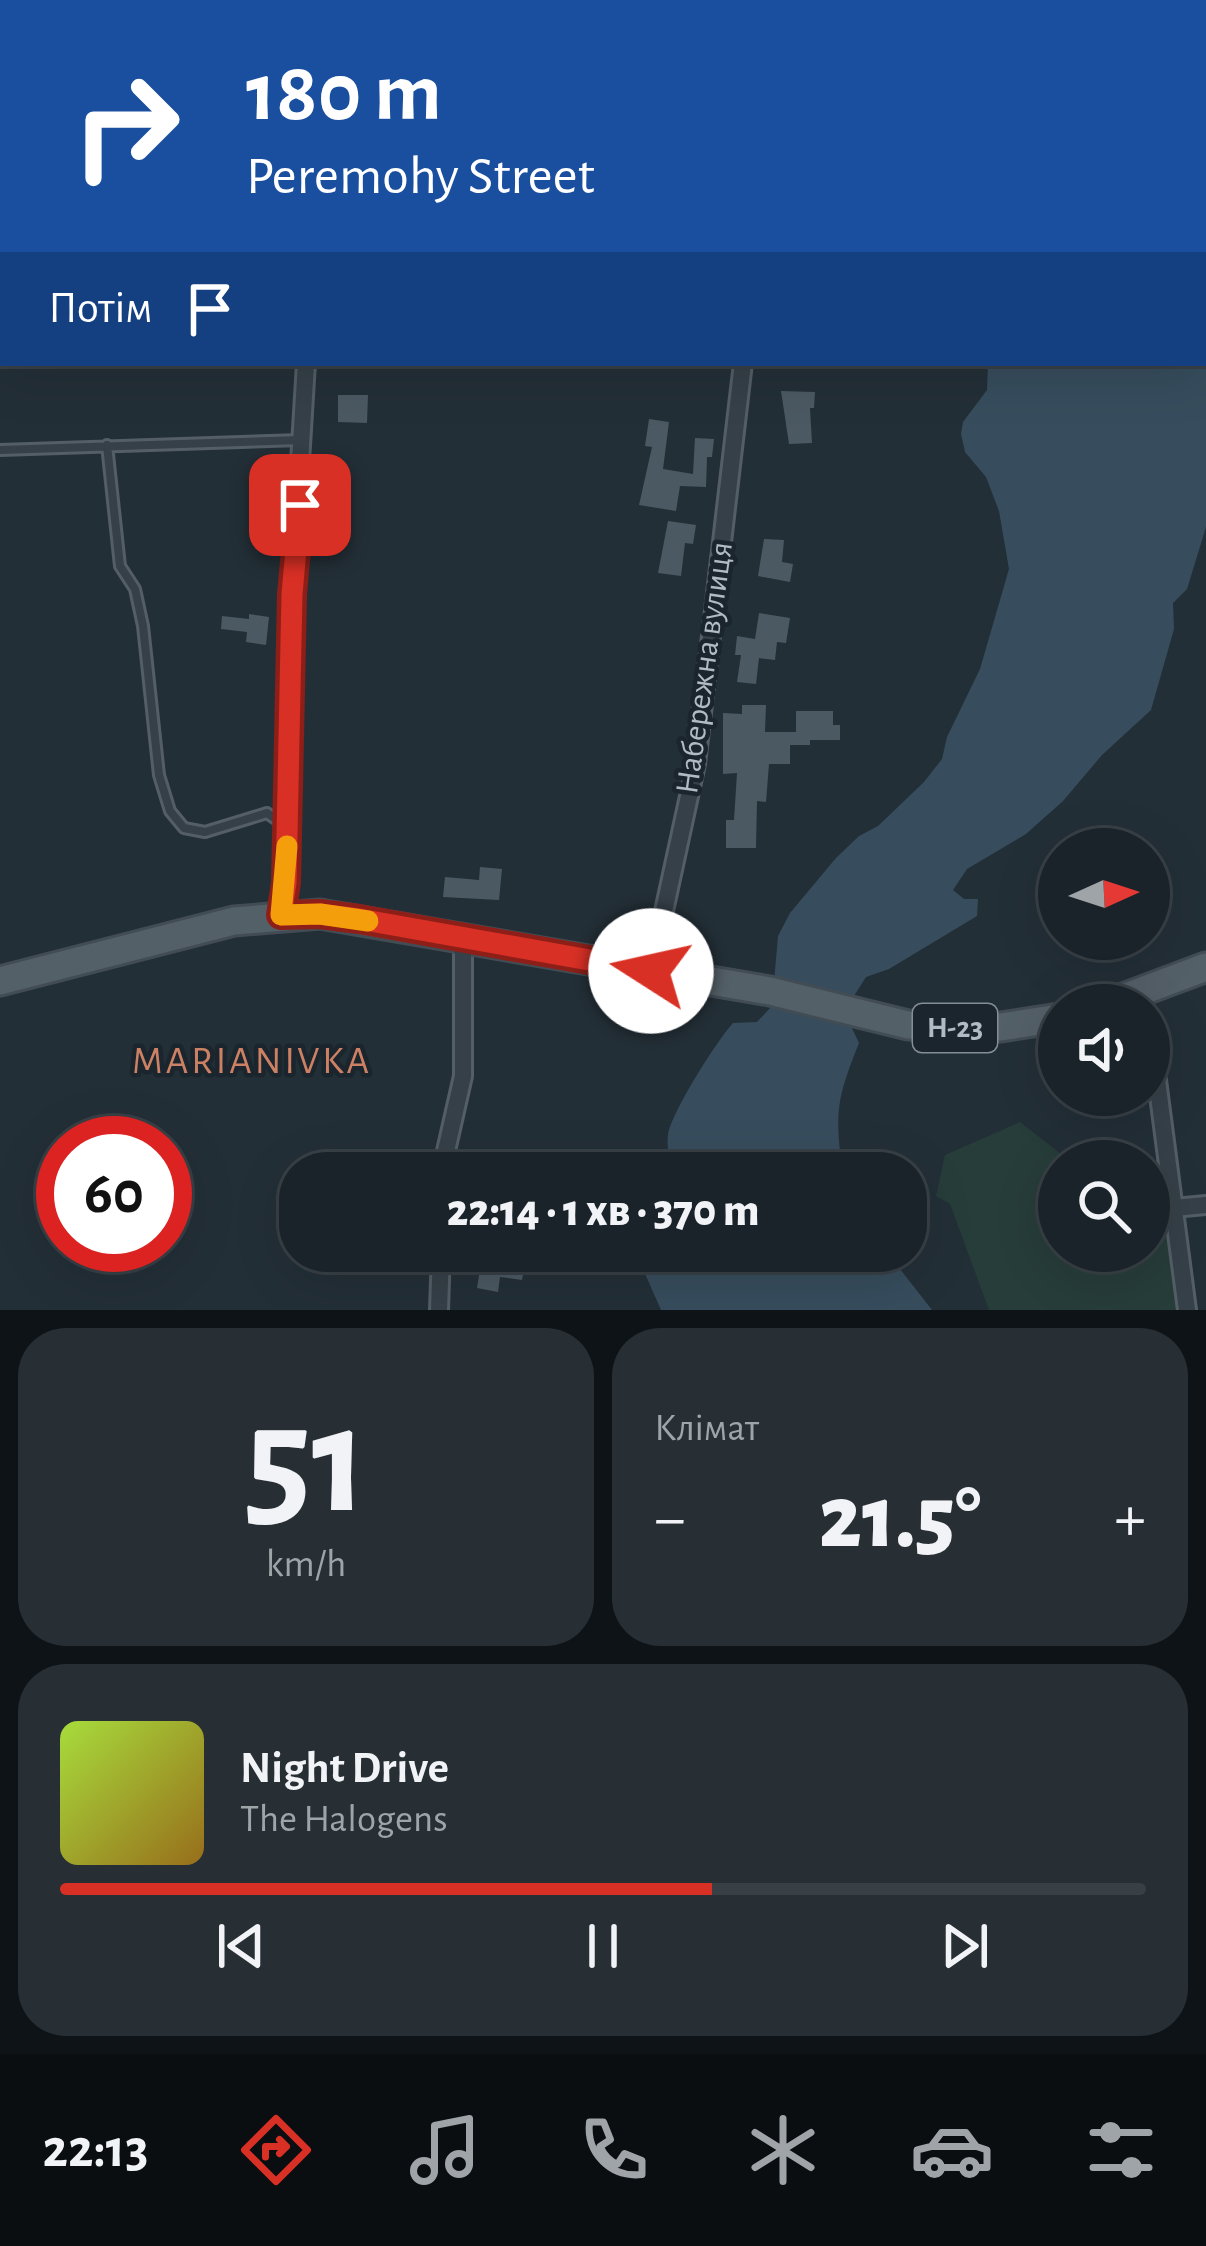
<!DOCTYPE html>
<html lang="uk">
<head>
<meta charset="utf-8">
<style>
	body { margin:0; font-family:"Alegreya Sans",sans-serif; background:#272f35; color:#f1f3f6; height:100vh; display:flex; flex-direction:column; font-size:45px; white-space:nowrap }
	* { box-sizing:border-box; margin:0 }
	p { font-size:39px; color:#9fa4a8 }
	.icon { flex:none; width:66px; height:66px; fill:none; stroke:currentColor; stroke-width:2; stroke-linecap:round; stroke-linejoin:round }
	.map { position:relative; height:1310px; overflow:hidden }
	.details { display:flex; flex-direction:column; gap:18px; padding:18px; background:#0e1317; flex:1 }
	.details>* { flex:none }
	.top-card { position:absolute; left:0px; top:0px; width:1206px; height:366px; box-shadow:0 12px 48px #0002,0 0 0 3px #384046; background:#1a4fa0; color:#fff; overflow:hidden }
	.needle { width:78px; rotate:87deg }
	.controls { position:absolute; left:1038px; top:828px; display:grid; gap:24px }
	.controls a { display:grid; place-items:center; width:132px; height:132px; border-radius:50%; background:#1a2329; box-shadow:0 12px 48px #0002,0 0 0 3px #384046; font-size:60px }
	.speed { position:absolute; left:36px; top:1116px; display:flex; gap:24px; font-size:60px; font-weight:700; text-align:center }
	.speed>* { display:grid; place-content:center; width:156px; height:156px; border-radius:50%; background:#1a2329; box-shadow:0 12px 48px #0002,0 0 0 3px #384046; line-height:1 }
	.speed .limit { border:18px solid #d22; background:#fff; color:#111 }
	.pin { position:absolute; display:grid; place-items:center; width:102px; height:102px; color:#fff; margin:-51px; border-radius:24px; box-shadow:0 6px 18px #0006 }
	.me { position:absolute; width:132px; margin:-66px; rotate:280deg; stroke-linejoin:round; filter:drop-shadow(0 0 9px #0008) }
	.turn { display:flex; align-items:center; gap:42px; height:252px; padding:0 48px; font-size:54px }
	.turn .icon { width:156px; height:156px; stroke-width:2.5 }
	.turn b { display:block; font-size:84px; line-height:102px }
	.then { display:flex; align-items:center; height:114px; padding:0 48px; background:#0003; gap:24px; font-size:45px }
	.big { font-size:90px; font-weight:800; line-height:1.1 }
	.details .widget { flex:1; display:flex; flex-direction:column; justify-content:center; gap:18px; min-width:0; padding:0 42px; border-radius:48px; background:#272f35 }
	.details .dial { align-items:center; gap:0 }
	.dial b { font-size:156px; line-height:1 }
	.song { display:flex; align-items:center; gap:36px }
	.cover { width:144px; height:144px; border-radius:18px; background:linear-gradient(135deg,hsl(80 70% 55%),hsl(40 70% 35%)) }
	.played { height:12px; border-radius:6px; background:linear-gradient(90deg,#d93025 60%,#384046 60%) }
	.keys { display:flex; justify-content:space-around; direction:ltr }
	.heat { display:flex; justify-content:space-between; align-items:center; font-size:66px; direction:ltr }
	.details .tiles { flex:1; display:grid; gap:18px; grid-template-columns:1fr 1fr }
	.widget:last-child { grid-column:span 2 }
	.trip { position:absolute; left:279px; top:1152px; width:648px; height:120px; border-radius:48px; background:#1a2329; box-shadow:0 12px 48px #0002,0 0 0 3px #384046; font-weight:800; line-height:120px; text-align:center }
	.dock { display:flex; height:192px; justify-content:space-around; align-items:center; background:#0a0e10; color:#9fa4a8 }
	.dock .icon { width:84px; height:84px }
	.dock .current { color:#d93025 }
	.dock b { font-size:54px; color:#f1f3f6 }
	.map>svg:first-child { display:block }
	.green { fill:#273d3a }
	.water { fill:#374d5d }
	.building { fill:#4b5963 }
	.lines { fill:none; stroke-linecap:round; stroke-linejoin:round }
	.lane-casing { stroke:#545e66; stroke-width:14 }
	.street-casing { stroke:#545e66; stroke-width:22 }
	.primary-casing { stroke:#424c54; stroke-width:33 }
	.lane { stroke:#364048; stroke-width:8 }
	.street { stroke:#364048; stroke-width:16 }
	.primary { stroke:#546068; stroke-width:27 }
	.route-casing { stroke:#8d1f18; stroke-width:30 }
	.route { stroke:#d93025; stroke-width:21 }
	.slow { stroke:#f59e0b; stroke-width:21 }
	.labels { text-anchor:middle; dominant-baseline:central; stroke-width:9; stroke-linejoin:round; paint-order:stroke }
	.shield { fill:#1b252d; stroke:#848e97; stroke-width:3 }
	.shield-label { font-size:30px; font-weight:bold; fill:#b1bbc4 }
	.street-label { font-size:33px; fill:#b1bbc4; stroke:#1b252d }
	.quarter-label { font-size:39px; letter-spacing:3px; fill:#cc8164; stroke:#1b252d }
</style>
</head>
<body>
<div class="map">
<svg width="1206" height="1310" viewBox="0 0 1206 1310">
	<rect width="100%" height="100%" fill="#232f37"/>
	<path class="green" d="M1020,1122L1070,1161H1059V1251H1149V1218L1160,1219L1169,1226L1179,1310H989L950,1204L936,1196L945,1155Z"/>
	<path class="water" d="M962,0H1206V527L1187,589L1173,603L1174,629L1151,710L1102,755L1063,801L1026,834L967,869L953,890L964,899H978L977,916L889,969L866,977L852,999L848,1020L859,1043C837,1098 834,1113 843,1173H665C672,1155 666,1151 668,1135C672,1111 717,1041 733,1023L757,1022L772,1006L778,936L790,913L836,858L859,836L878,826L924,782L942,759L947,737L980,669L1009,569L999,511L986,477L965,452L961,434L963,422L987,390L988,363H1203V3Z
		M635,1251H886L932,1310H661Z"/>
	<path class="building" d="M781,391L815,392L814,408H810L812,443L789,444Z
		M338,395H368L367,423L338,422Z
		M649,419L669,422L663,469L693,474L695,438L714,439L712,457H707L706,487L680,486L676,511L639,505L652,447L645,446Z
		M668,521L696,525L693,544L685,543L681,576L658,573Z
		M764,539L784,540L782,562L793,564L790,582L758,576Z
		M759,613L790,618L786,643L777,642L775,660L759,658L756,684L737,682L741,655H735L737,636L755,639Z
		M249,614L269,617L266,645L246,642L247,632L221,629L222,616L249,619Z
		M742,705H766L765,732H796V711H833V725H840V740H810V745H790V764H769L766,802L757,801L756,848H726V820H734L737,773L723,774V713L742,714Z
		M480,867L502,869L499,900L443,897L445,877L479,880Z
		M483,1251H527L522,1280L500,1277L498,1292L477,1288Z"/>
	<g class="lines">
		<g class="lane-casing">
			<path id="lane" d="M107,445L120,566L135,589L143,626L159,775L170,811L184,828L205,832L267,813L283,824
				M0,450L301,440"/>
		</g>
		<g class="street-casing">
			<path id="street" d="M294,3L295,0
				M765,3V0
				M281,915L286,883L292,594L306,363
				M651,971L696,764L743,363
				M1149,1019L1187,1310
				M441,1173L463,1076V939
				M1174,1208L1206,1205
				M439,1310L441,1251"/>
		</g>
		<g class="primary-casing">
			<path id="primary" d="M0,981L234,921L320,914L770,991L908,1025L1001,1027L1059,1018
				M1105,1005L1206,967"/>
		</g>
		<use href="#lane" class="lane"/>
		<use href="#street" class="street"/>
		<use href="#primary" class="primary"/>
	</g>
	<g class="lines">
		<g class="route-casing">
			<path id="route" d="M300,505L292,594L286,883L281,915L320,914L359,919L651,971"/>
		</g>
		<use href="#route" class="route"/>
		<path class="slow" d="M287,846L281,915L320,914L368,921"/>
	</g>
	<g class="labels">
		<rect class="shield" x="913" y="1004" width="84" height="48" rx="9"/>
		<g class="shield-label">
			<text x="955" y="1028">Н-23</text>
		</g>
		<g class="street-label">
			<text transform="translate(705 668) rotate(-82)">Набережна вулиця</text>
		</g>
		<g class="quarter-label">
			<text x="252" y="1061">MARIANIVKA</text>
		</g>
	</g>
</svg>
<div class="controls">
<a><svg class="needle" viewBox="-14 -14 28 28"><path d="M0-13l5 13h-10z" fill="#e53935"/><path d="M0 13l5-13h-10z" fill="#9fa4a8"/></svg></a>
<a><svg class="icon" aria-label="sound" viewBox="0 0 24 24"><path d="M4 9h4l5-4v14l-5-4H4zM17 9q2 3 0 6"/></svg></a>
<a><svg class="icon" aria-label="search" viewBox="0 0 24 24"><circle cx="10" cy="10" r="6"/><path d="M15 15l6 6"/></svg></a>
</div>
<div class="speed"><div class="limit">60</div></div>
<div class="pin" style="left:300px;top:505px;background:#d93025"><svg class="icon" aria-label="arrive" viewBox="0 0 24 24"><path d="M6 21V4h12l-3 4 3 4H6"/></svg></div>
<svg class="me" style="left:651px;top:971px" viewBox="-20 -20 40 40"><circle r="19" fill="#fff"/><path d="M0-13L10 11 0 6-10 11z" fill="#d93025"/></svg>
<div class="trip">22:14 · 1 хв · 370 m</div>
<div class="top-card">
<div class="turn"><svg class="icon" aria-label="right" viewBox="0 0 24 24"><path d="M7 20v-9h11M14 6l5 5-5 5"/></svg><div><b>180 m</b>Peremohy Street</div></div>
<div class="then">Потім<svg class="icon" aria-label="arrive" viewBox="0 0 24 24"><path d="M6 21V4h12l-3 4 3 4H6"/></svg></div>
</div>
</div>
<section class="details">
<div class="tiles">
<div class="widget dial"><b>51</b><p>km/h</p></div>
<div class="widget"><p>Клімат</p>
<div class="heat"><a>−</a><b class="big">21.5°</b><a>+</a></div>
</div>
<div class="widget">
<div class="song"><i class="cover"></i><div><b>Night Drive</b><p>The Halogens</p></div></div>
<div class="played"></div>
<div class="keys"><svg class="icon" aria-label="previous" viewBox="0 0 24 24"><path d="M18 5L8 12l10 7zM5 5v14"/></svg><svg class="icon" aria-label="pause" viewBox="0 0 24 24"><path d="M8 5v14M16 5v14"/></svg><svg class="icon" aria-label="next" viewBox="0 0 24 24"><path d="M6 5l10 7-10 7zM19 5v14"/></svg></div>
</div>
</div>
</section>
<nav class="dock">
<b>22:13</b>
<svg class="icon current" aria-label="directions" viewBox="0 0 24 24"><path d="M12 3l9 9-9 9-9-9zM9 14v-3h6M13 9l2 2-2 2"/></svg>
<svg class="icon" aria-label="music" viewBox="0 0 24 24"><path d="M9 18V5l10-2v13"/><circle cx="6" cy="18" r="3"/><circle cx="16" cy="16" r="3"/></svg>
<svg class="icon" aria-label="phone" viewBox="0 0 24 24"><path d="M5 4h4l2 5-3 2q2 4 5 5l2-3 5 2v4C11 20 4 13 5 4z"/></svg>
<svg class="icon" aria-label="climate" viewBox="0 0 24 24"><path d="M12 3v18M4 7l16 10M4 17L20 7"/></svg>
<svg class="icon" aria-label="car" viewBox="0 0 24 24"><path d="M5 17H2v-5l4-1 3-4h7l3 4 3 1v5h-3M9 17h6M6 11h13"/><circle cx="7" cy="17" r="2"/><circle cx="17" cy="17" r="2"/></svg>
<svg class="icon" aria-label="filters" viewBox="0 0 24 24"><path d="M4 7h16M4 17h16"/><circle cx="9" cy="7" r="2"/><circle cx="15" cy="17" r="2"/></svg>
</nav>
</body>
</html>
